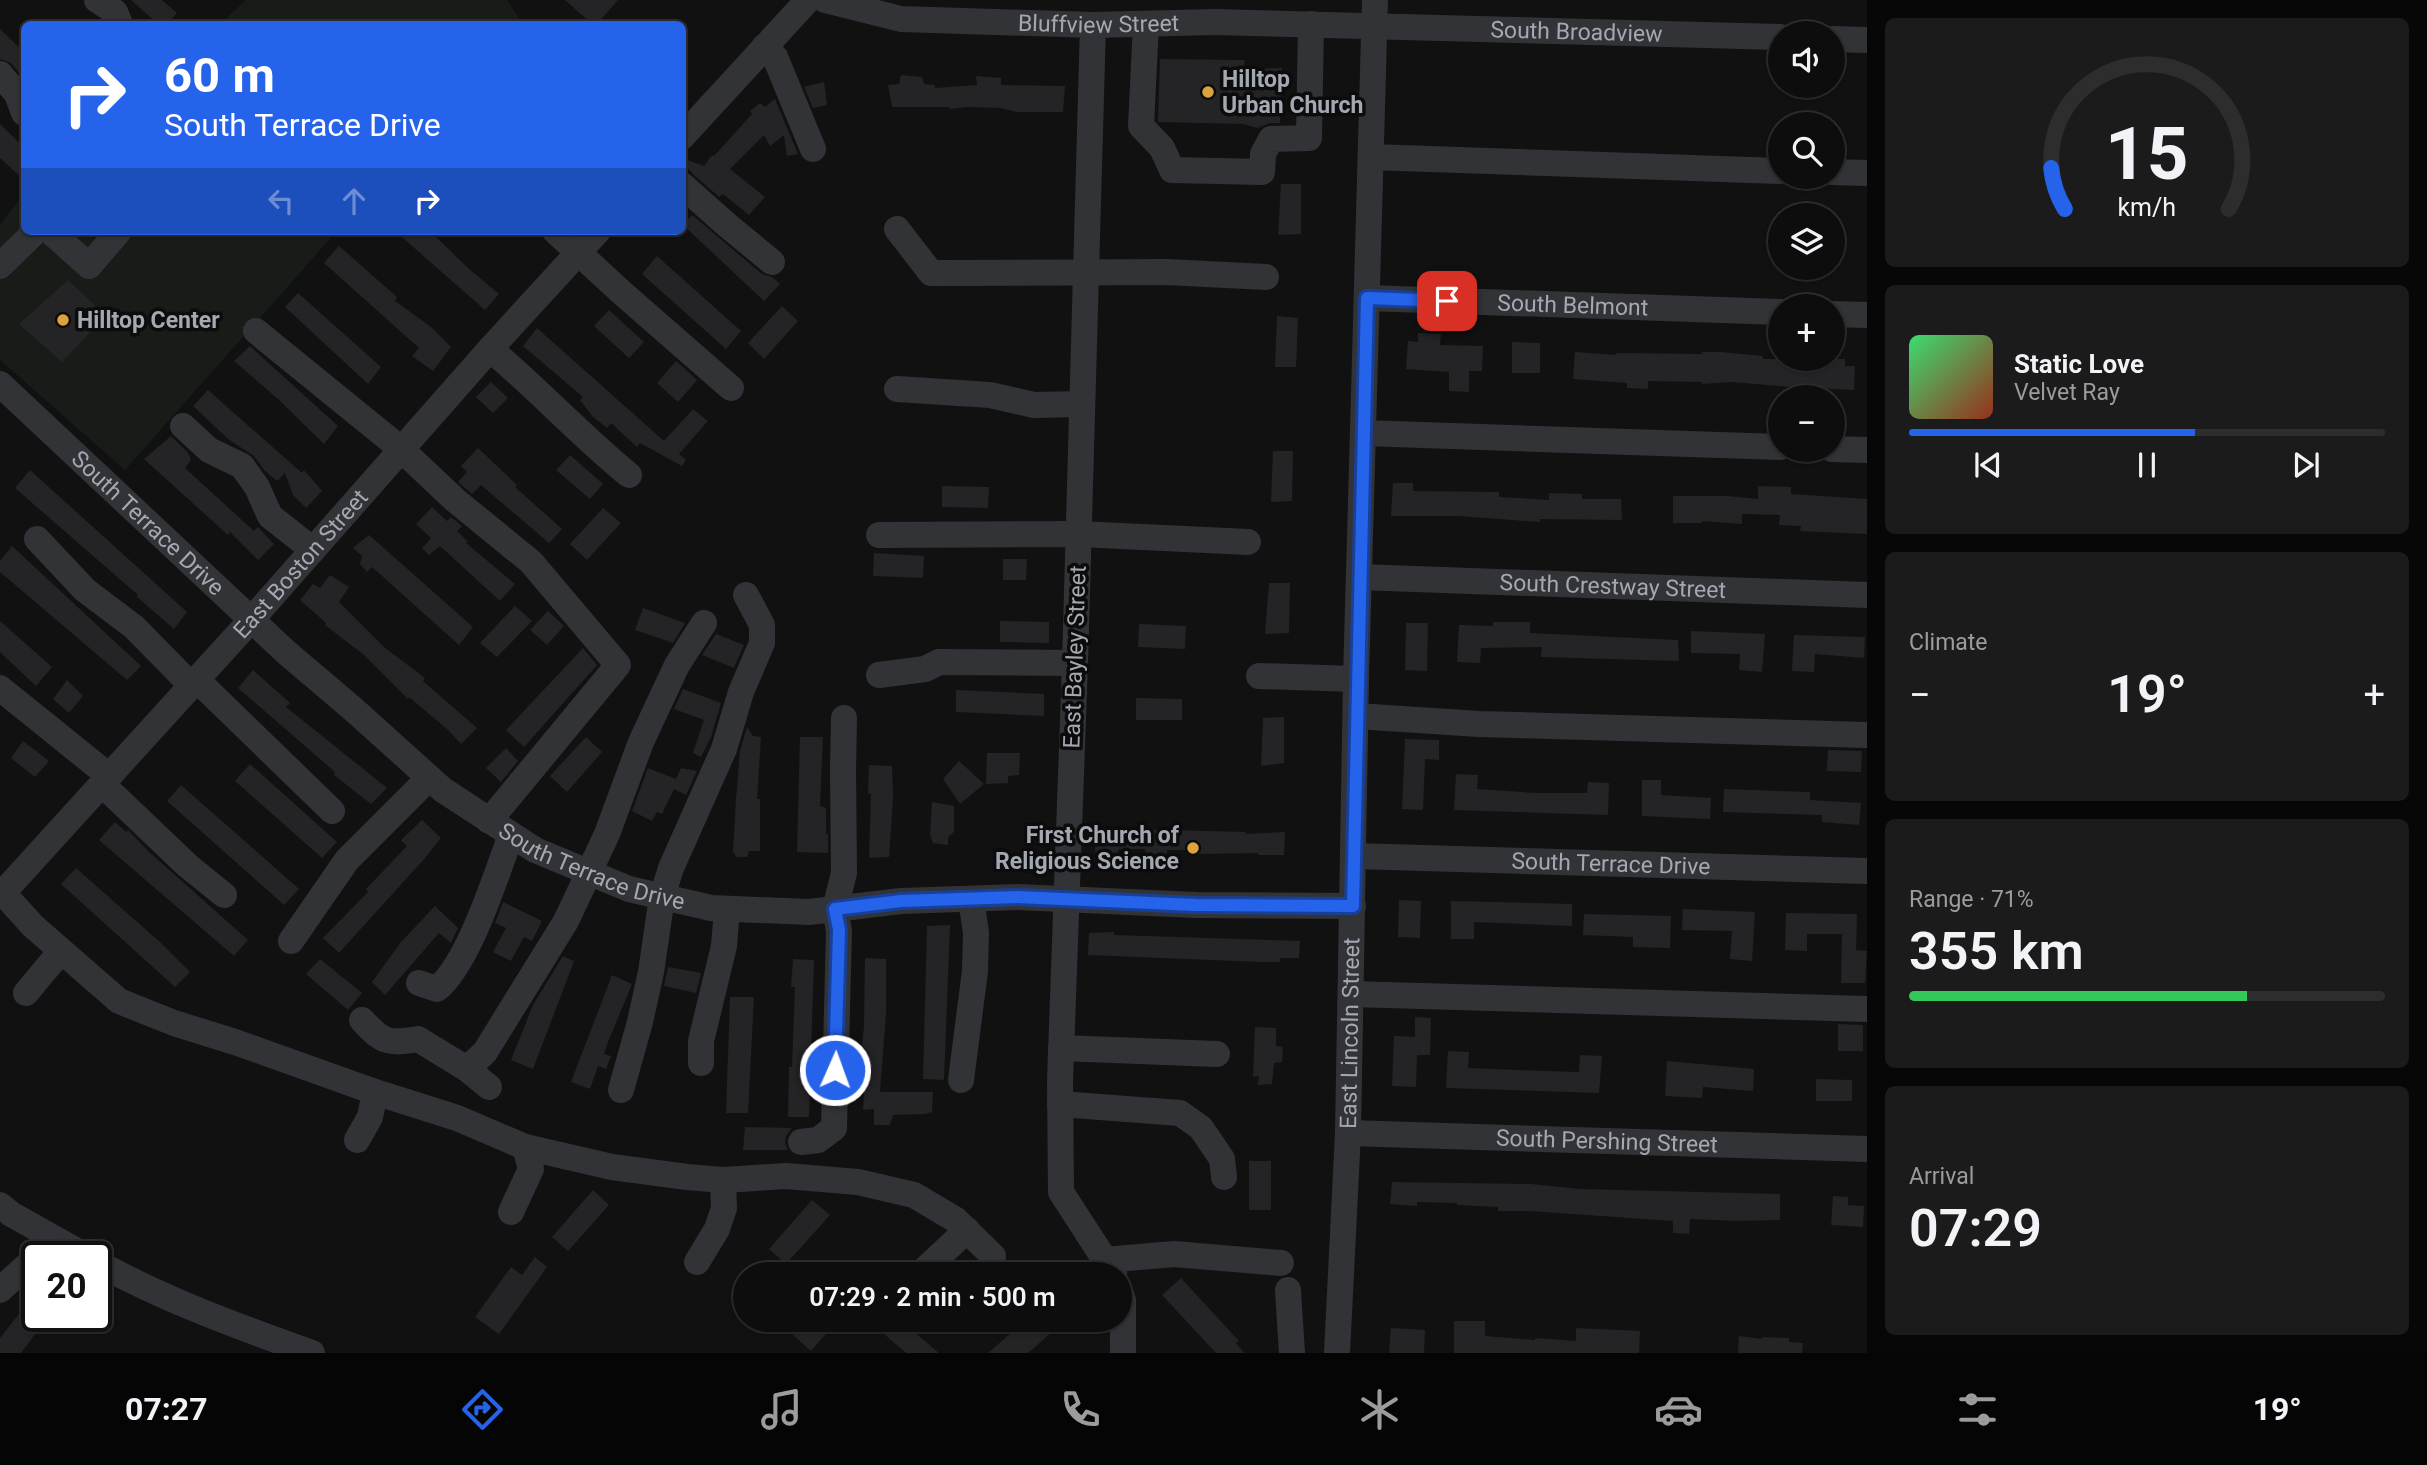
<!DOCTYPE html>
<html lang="en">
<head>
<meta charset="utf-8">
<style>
	body { margin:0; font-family:Roboto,sans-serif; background:#1b1b1c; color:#f1f3f6; height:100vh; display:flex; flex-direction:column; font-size:26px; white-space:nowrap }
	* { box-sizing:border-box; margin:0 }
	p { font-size:23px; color:#9a9c9e }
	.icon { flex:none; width:38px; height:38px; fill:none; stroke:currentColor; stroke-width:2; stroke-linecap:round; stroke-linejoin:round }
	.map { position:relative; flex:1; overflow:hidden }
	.drawer { display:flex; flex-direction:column; gap:18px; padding:18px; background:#070708; width:560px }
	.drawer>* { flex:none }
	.guide { position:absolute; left:21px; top:21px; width:665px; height:214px; border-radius:10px; box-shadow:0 2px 5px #0004,0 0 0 2px #2d2d2e; background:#2563eb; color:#fff; overflow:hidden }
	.buttons { position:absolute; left:1768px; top:21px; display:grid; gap:14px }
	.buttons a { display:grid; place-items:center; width:77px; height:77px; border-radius:50%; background:#0d0d0e; box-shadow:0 2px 5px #0004,0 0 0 2px #2d2d2e; font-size:35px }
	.speed { position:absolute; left:21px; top:1241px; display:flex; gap:14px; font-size:35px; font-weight:700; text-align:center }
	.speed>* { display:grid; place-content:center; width:91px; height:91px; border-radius:50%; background:#0d0d0e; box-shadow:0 2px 5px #0004,0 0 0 2px #2d2d2e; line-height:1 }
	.speed .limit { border:4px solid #111; border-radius:10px; background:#fff; color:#111 }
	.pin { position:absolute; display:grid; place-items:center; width:60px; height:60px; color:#fff; margin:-30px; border-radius:14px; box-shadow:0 4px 10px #0006 }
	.me { position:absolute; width:77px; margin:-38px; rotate:2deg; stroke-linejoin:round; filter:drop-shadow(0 0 5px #0008) }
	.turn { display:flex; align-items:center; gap:24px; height:147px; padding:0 28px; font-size:32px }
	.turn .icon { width:91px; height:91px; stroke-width:2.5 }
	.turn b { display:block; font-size:49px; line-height:60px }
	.lanes { display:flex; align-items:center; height:66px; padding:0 28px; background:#0003; justify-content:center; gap:35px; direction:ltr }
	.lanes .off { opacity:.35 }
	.big { font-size:52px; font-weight:600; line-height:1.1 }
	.drawer .tile { flex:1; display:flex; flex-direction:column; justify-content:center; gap:10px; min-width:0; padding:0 24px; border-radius:10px; background:#1b1b1c }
	.drawer .dial { align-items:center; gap:0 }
	.dial svg { height:182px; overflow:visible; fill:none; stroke:#2d2d2e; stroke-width:7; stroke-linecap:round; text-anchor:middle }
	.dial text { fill:#f1f3f6; stroke:none }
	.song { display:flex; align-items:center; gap:21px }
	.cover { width:84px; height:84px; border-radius:10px; background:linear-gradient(135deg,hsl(140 70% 55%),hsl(10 70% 35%)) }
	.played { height:7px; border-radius:4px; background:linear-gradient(90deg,#2563eb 60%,#2d2d2e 60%) }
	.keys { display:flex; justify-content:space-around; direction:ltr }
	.heat { display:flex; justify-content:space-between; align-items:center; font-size:38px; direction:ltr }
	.charge { height:10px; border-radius:5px; background:linear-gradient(90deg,#34c759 71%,#2d2d2e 0) }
	.trip { position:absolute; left:733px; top:1262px; width:399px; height:70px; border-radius:35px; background:#0d0d0e; box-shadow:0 2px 5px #0004,0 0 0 2px #2d2d2e; font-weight:600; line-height:70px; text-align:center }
	.tab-bar { display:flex; height:112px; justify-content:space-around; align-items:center; background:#050506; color:#9a9c9e }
	.tab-bar .icon { width:49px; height:49px }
	.tab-bar .active { color:#2563eb }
	.tab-bar b { font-size:32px; color:#f1f3f6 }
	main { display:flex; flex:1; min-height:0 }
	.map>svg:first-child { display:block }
	.green { fill:#171c18 }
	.building { fill:#242426 }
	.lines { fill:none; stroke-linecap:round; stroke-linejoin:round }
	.minor { stroke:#323336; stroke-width:26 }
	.route-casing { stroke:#184099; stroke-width:18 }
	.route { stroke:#2563eb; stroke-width:12 }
	.poi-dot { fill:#dea23d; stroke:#0c0c0d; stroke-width:2.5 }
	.labels { text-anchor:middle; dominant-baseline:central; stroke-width:7; stroke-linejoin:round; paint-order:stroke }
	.street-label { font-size:23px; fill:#a3a8b1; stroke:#0c0c0d }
	.poi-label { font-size:23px; font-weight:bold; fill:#a3a8b1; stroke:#0c0c0d; text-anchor:start }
</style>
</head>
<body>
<main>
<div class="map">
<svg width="1867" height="1353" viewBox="0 0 1867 1353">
	<rect width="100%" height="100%" fill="#111112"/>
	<path class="green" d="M246,0H507L523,24H220Z
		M24,193V231H337L125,470L0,360V225Z"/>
	<path class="building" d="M131,0H162L177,13L167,24H158Z
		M565,0H618L597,24H592Z
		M0,29L24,52V79L11,63L0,59Z
		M1160,59L1245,60L1243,69L1282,68L1280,123H1270L1257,128L1243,124L1158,122Z
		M901,75L922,77L924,84L935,85V88L977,85L976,76L1001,78V85L1065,86L1063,112H1016L1001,108L967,107L950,109V107H892L888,85L899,84Z
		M824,82L827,105L813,108L804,87Z
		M775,99L798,154L787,156L784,135L770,146L764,135L730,169L765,197L749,215L723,194L719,197L695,176L682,162V158L704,166L712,155L714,156L752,114L750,111L760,103L765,107Z
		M0,124L24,147V180L0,158Z
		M1281,184H1301V234L1278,235Z
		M692,215L762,274L772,277L780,284L764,301L683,225Z
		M395,231H430L468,268L499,294L485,310Z
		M339,246L397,297L395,301L431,327L451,347L433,371L412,356L419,348L324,263Z
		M657,256L741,331L726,349L642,274Z
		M68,280L106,316L62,362L19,324Z
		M298,293L381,367L368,384L285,307Z
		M782,306L798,321L764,359L748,343Z
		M609,310L644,342L629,358L594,326Z
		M1277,316L1298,318L1296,367H1275Z
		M537,328L664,441L693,409L708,421L679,454L686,460L682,466L640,443L637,447L611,423L607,428L593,417L580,400L583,397L523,346Z
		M1418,333L1441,334L1440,345L1483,346L1482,371H1469V392L1449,391V372L1406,369L1408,341L1418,342Z
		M1512,342L1540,343V373H1512Z
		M250,346L338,426L324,444L278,399L234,361Z
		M1575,352L1616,355V353L1702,354V352H1720L1763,356V359H1845V366H1855L1854,390L1812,388V396H1791V387L1731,382L1702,384V382L1648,381V389L1627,388V383L1573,379Z
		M676,361L697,380L678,402L657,383Z
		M491,382L508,398L493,413L476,397Z
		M208,390L302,473L304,470L322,491L306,508L293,495L285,473L277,481L264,470L254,456L228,439L193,406Z
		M171,436L188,453L191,460L185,468L254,531L258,527L274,544L258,560L230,532L228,535L144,459Z
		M478,448L517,485L515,487L562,529L549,543L481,485L472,494L458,482L467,472L461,466Z
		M1273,451H1293L1292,501L1271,502Z
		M570,455L603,484L590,499L556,470Z
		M30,470L187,612L174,629L136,596L138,595L15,488Z
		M1393,483H1413V491L1499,492V497L1549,500V493L1582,494V499H1621L1622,520L1540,519V522L1458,516H1391Z
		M942,486L989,487L988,508L942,507Z
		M1758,486L1791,487V494L1867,499V534L1800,531L1801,526L1779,525L1780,515L1742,514V524L1702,521V523H1673V496H1727L1758,499Z
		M432,507L447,521L451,517L462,526L457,531L468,542L466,543L515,584L500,601L440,546L429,555L422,548L431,538L416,524Z
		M603,508L621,523L587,560L570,544Z
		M369,535L473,627L459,645L372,567L367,572L360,564L362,556L353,548Z
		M12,546L141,666L127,680L0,572V561Z
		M874,553L924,556L923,578L873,576Z
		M1003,559H1027L1026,580H1003Z
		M330,575L349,587L339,602L384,647L425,678L423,681L477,728L461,744L447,729L409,697L408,699L364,655L325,625L326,623L300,600L313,584L320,588Z
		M1269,583H1290L1289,633L1265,634Z
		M515,606L532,621L497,657L480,643Z
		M643,608L685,623L673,643L635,630Z
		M548,611L564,626L547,645L530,630Z
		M0,621L52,667L36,686L0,652Z
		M1000,621L1049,622V643L1000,642Z
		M1493,622H1530V633L1678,640L1679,661L1541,657L1542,647L1481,648L1480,663L1457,662L1459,625L1493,626Z
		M1406,623H1428L1427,671L1405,670Z
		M1139,624L1186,626L1185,649L1138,647Z
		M1691,631L1765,634L1762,672L1739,670L1740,654L1691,653Z
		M716,634L744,645L734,668L702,655Z
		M1794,635L1865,637L1864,658L1815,654L1814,672L1792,671Z
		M583,648L597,665L524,747L506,730Z
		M253,670L290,703L286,707L387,788L371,804L334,775L335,772L238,688Z
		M67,680L83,696L69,713L53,699Z
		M683,689L721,703L711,737L701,757L693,753L704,720L674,709Z
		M956,690L1044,694V716L956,712Z
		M1136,698L1182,699V720H1136Z
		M1284,717V763L1261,766L1263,718Z
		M747,727L753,736L761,737L757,799H760V851H749L747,857H737L733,852L736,799L740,751Z
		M586,737L602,752L567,792L550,776Z
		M800,737H823L820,806L826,808V834H828V853L797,852Z
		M1405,739L1439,740V760L1425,759L1423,810L1402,809Z
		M23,741L49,761L35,777L11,758Z
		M506,748L518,761L501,782L486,768Z
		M1828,750L1862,751L1861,772L1827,771Z
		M987,753H1020L1019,775L1008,776V783L986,784Z
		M959,761L984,784L960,804L943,779Z
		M250,764L337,842L322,858L235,781Z
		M869,765L892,766L893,797L889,857L869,858L871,794L868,793Z
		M648,768L676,779L681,768L697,771L686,795L674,789L662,814L657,812L652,821L632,811Z
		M1456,774L1478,775L1477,789L1537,793H1587L1588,782L1609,783L1608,815L1454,810Z
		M1642,780H1661V795L1711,798L1710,819L1642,816Z
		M181,785L299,889L284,905L167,801Z
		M1724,789L1810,792V800L1861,803L1859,825L1822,822V815L1723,812Z
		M932,802L954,806V832L948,837V845L933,843L930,835Z
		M422,820L441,838L425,858L339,953L323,938L368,892L366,889L407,846L401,840Z
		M115,822L126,832L128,830L148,851L248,940L234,956L99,840Z
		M1096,828L1246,832V834L1285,832L1284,855H1258V853L1196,854V850H1167L1166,859L1146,858L1145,849H1119L1118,853L1095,852Z
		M76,868L161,943L190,972L175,987L61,884Z
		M1399,900L1421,901L1420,938L1398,937Z
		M1451,901L1572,904V926L1474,922V939H1451Z
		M503,902L542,921L532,941L524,937L511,961L493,952L506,928L495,923Z
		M435,906L458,928L451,943L439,933L385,995L372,982L401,942Z
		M1683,909L1755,912L1752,961L1730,959L1732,931L1682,930Z
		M1786,913L1857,914L1856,950L1867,951L1865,983H1841L1842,934H1807V951L1785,950Z
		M1584,914L1671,916L1670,948L1633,947V937L1583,935Z
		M950,925L944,1080L923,1079L927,926Z
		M1114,932V935L1300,941L1299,958H1280V962H1261L1088,955L1089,933Z
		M563,956L574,961L533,1069L511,1060L533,1005Z
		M865,958L886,959V1014L880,1092H933L932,1112L925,1114L893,1115L890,1125H874V1109L863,1110L865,1076H859L864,1026Z
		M320,959L362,993L348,1010L306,974Z
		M793,959L814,960L809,1117H788L789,1067H792L795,987H791Z
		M668,967L701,973L696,993L664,986Z
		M612,975L632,984L608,1042L604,1054L611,1056L606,1069L598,1066L590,1089L571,1082Z
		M730,997H754L748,1113H726Z
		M1415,1017L1431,1018L1430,1055H1417L1416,1087L1392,1086L1394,1036L1415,1037Z
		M1838,1024L1863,1025V1051H1838Z
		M1255,1027L1276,1028V1046L1283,1047L1282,1062L1274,1063L1272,1084L1258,1085L1259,1076L1253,1077Z
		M1448,1051L1469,1052L1468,1068L1518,1070L1579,1072L1580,1055L1602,1056L1599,1093L1446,1088Z
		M1667,1061L1754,1069L1753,1091L1703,1087L1702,1098L1665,1096Z
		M1816,1079L1852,1080V1101H1816Z
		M745,1127L792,1128L786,1136L785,1143L788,1150H743Z
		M1249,1161H1271V1210H1249Z
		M1392,1182L1531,1184L1580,1189L1780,1194V1220L1737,1221L1690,1219L1689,1234L1673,1233V1221L1530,1211H1498V1207L1457,1205V1203L1417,1202V1206L1390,1204Z
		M593,1190L609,1205L568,1251L552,1237Z
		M1833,1196L1848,1197V1205L1864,1206L1863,1227L1831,1225Z
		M812,1200L830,1215L786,1264L769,1249Z
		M535,1257L547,1267L499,1334L475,1317L511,1267L522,1275Z
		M1181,1278L1239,1341L1236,1343L1244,1353H1216L1162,1295Z
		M26,1305L37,1313V1316L46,1320L21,1353H0V1338Z
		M806,1320H838L811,1351L793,1335Z
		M894,1320H900L939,1353H906L883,1333Z
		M1026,1320H1066L1028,1353H988Z
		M1454,1321H1485V1336L1535,1340V1338L1576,1341V1328L1640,1331L1639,1353H1454Z
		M1391,1328L1425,1330L1424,1353H1389Z
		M1739,1336L1762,1339V1337L1789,1338V1342L1803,1343L1802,1353H1738Z"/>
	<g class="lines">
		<g class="minor">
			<path d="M97,0L115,12L120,24"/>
			<path id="s1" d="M825,0L901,19L1093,25L1216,22L1780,37"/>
			<path d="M1146,24L1141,126L1162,148L1172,170L1262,172L1263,154L1271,139L1309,138L1311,24"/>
			<path d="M1093,25L1075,663L1060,1081L1061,1192L1114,1274"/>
			<path d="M1832,39L1867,40"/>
			<path d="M764,47L775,57L813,149"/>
			<path d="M0,74L17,94L24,113"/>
			<path d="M682,137L808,0"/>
			<path d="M1371,157L1780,171"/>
			<path d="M1832,172L1867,173"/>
			<path d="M682,185L727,225L772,262"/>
			<path d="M897,229L931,273L1166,272L1266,277"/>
			<path d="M50,231L89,266L119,231"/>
			<path d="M555,231L621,292L731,388"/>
			<path d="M0,266L36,231"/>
			<path id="s2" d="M1367,298L1780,312"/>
			<path d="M1832,314L1867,315"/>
			<path d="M256,331L401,449L455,500L531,562L618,665L489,821"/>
			<path d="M490,349C538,389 580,435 629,475"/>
			<path id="s3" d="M0,384L287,653L353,709L443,790L535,850L629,889L711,908L809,912L901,901L1017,897L1196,905L1353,906"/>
			<path d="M897,389L990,395L1034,405L1082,404"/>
			<path d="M183,426L209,450L242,466L257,487L270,516L313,550"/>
			<path d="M1363,433L1780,447"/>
			<path d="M1832,449L1867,450"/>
			<path d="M879,535L1079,534L1248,542"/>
			<path d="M37,539L85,590L134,627L191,685"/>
			<path id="s4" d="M1359,577L1867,595"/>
			<path d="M879,675L925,669L939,662L1075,663"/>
			<path d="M1259,676L1356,679"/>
			<path d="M197,680L332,811"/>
			<path d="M0,688L109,776"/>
			<path d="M1356,716L1479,724L1867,735"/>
			<path d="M102,784L188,866L224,895"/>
			<path id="s5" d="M1354,856L1867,871"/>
			<path d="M3,893L33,926L119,1001L174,1023L235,1042L375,1092L457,1118L525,1147L612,1167L687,1177L723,1180L786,1176L858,1182L914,1195L956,1220L993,1256"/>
			<path id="s6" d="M0,896L251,620L490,349L598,231"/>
			<path d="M291,941L347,860L429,778"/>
			<path d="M419,983L437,989C469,963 496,875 511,835"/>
			<path d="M26,993L61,951"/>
			<path d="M1351,994L1867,1009"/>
			<path d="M362,1020C383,1043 389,1044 418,1039L467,1069L485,1052L566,921L607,834L641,742L677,665L704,623"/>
			<path d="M1061,1048L1217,1054"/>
			<path d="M701,1063V1041L724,946L727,909"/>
			<path d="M467,1069L489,1087"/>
			<path d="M961,1080L975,971L976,933L971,899"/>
			<path d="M621,1090L640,1022L651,972L662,897L671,868L724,749L741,692L762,643V625L746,595"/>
			<path d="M1060,1104L1180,1113L1201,1128L1222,1159L1224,1177"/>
			<path id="s7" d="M1348,1133L1867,1149"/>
			<path d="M357,1140L370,1117L375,1092"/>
			<path d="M801,1142L818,1140L834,1128L839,931L835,909L844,873L843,769L844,718"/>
			<path d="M0,1205L11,1214L86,1256"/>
			<path d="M511,1212L531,1169L525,1147"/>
			<path d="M1104,1260L1174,1254L1281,1263"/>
			<path d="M96,1262C165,1300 239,1327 312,1353"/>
			<path d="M697,1262L717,1229L724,1208L723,1180"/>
			<path d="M920,1274L967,1230"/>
			<path d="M0,1290L33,1260L51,1237"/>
			<path d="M1288,1290L1292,1353"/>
			<path d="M1120,1292L1123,1300V1353"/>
			<path id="s8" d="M1337,1353L1348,1133L1356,679L1375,0"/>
		</g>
	</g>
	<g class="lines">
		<g class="route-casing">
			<path id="route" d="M835,1070L839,930L835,909L901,901L1017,897L1196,905L1353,906L1367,298L1447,301"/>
		</g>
		<use href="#route" class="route"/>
	</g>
	<g class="poi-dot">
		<circle cx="1208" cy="92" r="7"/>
		<circle cx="63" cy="320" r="7"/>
		<circle cx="1193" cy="848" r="7"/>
	</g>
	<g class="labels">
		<g class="street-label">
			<text stroke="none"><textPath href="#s1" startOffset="276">Bluffview Street</textPath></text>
			<text stroke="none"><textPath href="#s1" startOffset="754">South Broadview</textPath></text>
			<text stroke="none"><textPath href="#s2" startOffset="206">South Belmont</textPath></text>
			<text stroke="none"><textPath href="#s3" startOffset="203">South Terrace Drive</textPath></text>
			<text stroke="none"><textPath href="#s6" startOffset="448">East Boston Street</textPath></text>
			<text stroke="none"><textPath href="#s4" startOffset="254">South Crestway Street</textPath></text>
			<text transform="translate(1075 657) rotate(-88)">East Bayley Street</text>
			<text stroke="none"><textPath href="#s3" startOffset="770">South Terrace Drive</textPath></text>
			<text stroke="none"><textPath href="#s5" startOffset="257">South Terrace Drive</textPath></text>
			<text stroke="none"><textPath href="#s8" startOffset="320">East Lincoln Street</textPath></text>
			<text stroke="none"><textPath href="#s7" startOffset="259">South Pershing Street</textPath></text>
		</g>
		<g class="poi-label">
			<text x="1222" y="79">Hilltop<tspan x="1222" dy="26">Urban Church</tspan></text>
			<text x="77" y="320">Hilltop Center</text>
			<text x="1179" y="835" text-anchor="end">First Church of<tspan x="1179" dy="26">Religious Science</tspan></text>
		</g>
	</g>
</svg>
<div class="buttons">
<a><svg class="icon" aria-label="sound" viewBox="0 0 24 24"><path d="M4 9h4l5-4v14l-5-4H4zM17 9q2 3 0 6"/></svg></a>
<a><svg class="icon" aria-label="search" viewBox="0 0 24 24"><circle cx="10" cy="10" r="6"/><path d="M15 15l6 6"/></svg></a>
<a><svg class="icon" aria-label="layers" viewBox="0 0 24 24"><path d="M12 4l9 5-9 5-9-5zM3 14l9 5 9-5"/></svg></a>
<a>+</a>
<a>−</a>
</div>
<div class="speed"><div class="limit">20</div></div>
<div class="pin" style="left:1447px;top:301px;background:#d93025"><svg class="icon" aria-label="arrive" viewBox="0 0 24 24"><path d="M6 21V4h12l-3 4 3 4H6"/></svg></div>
<svg class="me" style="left:835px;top:1070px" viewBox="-20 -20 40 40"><circle r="17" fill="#2563eb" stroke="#fff" stroke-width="3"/><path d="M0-11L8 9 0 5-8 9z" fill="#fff"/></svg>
<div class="trip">07:29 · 2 min · 500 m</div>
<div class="guide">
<div class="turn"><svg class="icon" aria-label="right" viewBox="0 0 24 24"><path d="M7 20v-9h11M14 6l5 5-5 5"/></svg><div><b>60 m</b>South Terrace Drive</div></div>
<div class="lanes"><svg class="icon off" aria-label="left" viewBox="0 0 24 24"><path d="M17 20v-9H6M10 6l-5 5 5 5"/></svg><svg class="icon off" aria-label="ahead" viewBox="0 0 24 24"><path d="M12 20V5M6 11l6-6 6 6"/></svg><svg class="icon" aria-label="right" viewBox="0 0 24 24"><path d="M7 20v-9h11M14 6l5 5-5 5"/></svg></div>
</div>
</div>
<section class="drawer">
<div class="tile dial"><svg viewBox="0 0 100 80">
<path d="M14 69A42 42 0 1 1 86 69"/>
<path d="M14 69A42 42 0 0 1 8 51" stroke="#2563eb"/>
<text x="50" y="56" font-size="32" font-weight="700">15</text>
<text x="50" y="72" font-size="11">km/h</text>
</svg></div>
<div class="tile">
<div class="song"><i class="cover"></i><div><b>Static Love</b><p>Velvet Ray</p></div></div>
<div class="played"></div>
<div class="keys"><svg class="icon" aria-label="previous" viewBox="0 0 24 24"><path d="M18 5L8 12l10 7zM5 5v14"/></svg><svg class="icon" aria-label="pause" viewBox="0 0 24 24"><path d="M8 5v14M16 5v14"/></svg><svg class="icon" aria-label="next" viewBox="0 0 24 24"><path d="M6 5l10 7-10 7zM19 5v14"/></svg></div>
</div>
<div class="tile"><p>Climate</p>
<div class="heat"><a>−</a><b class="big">19°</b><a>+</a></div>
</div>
<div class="tile"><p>Range · 71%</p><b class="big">355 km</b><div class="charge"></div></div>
<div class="tile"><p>Arrival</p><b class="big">07:29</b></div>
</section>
</main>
<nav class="tab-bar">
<b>07:27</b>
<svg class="icon active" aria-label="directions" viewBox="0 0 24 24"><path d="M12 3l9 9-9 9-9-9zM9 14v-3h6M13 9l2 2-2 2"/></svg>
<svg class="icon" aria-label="music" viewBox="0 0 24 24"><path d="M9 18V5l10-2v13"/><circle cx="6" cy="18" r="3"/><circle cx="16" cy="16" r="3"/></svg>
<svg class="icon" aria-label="phone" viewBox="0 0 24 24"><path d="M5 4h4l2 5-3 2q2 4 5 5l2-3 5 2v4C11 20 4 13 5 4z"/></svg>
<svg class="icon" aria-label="climate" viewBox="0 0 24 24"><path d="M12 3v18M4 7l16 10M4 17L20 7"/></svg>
<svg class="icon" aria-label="car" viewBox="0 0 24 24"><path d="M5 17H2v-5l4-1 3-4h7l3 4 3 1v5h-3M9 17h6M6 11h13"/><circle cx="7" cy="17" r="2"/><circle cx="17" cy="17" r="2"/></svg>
<svg class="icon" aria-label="filters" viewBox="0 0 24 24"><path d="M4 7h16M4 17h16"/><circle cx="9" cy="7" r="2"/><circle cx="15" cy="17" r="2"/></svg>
<b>19°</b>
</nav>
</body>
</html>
